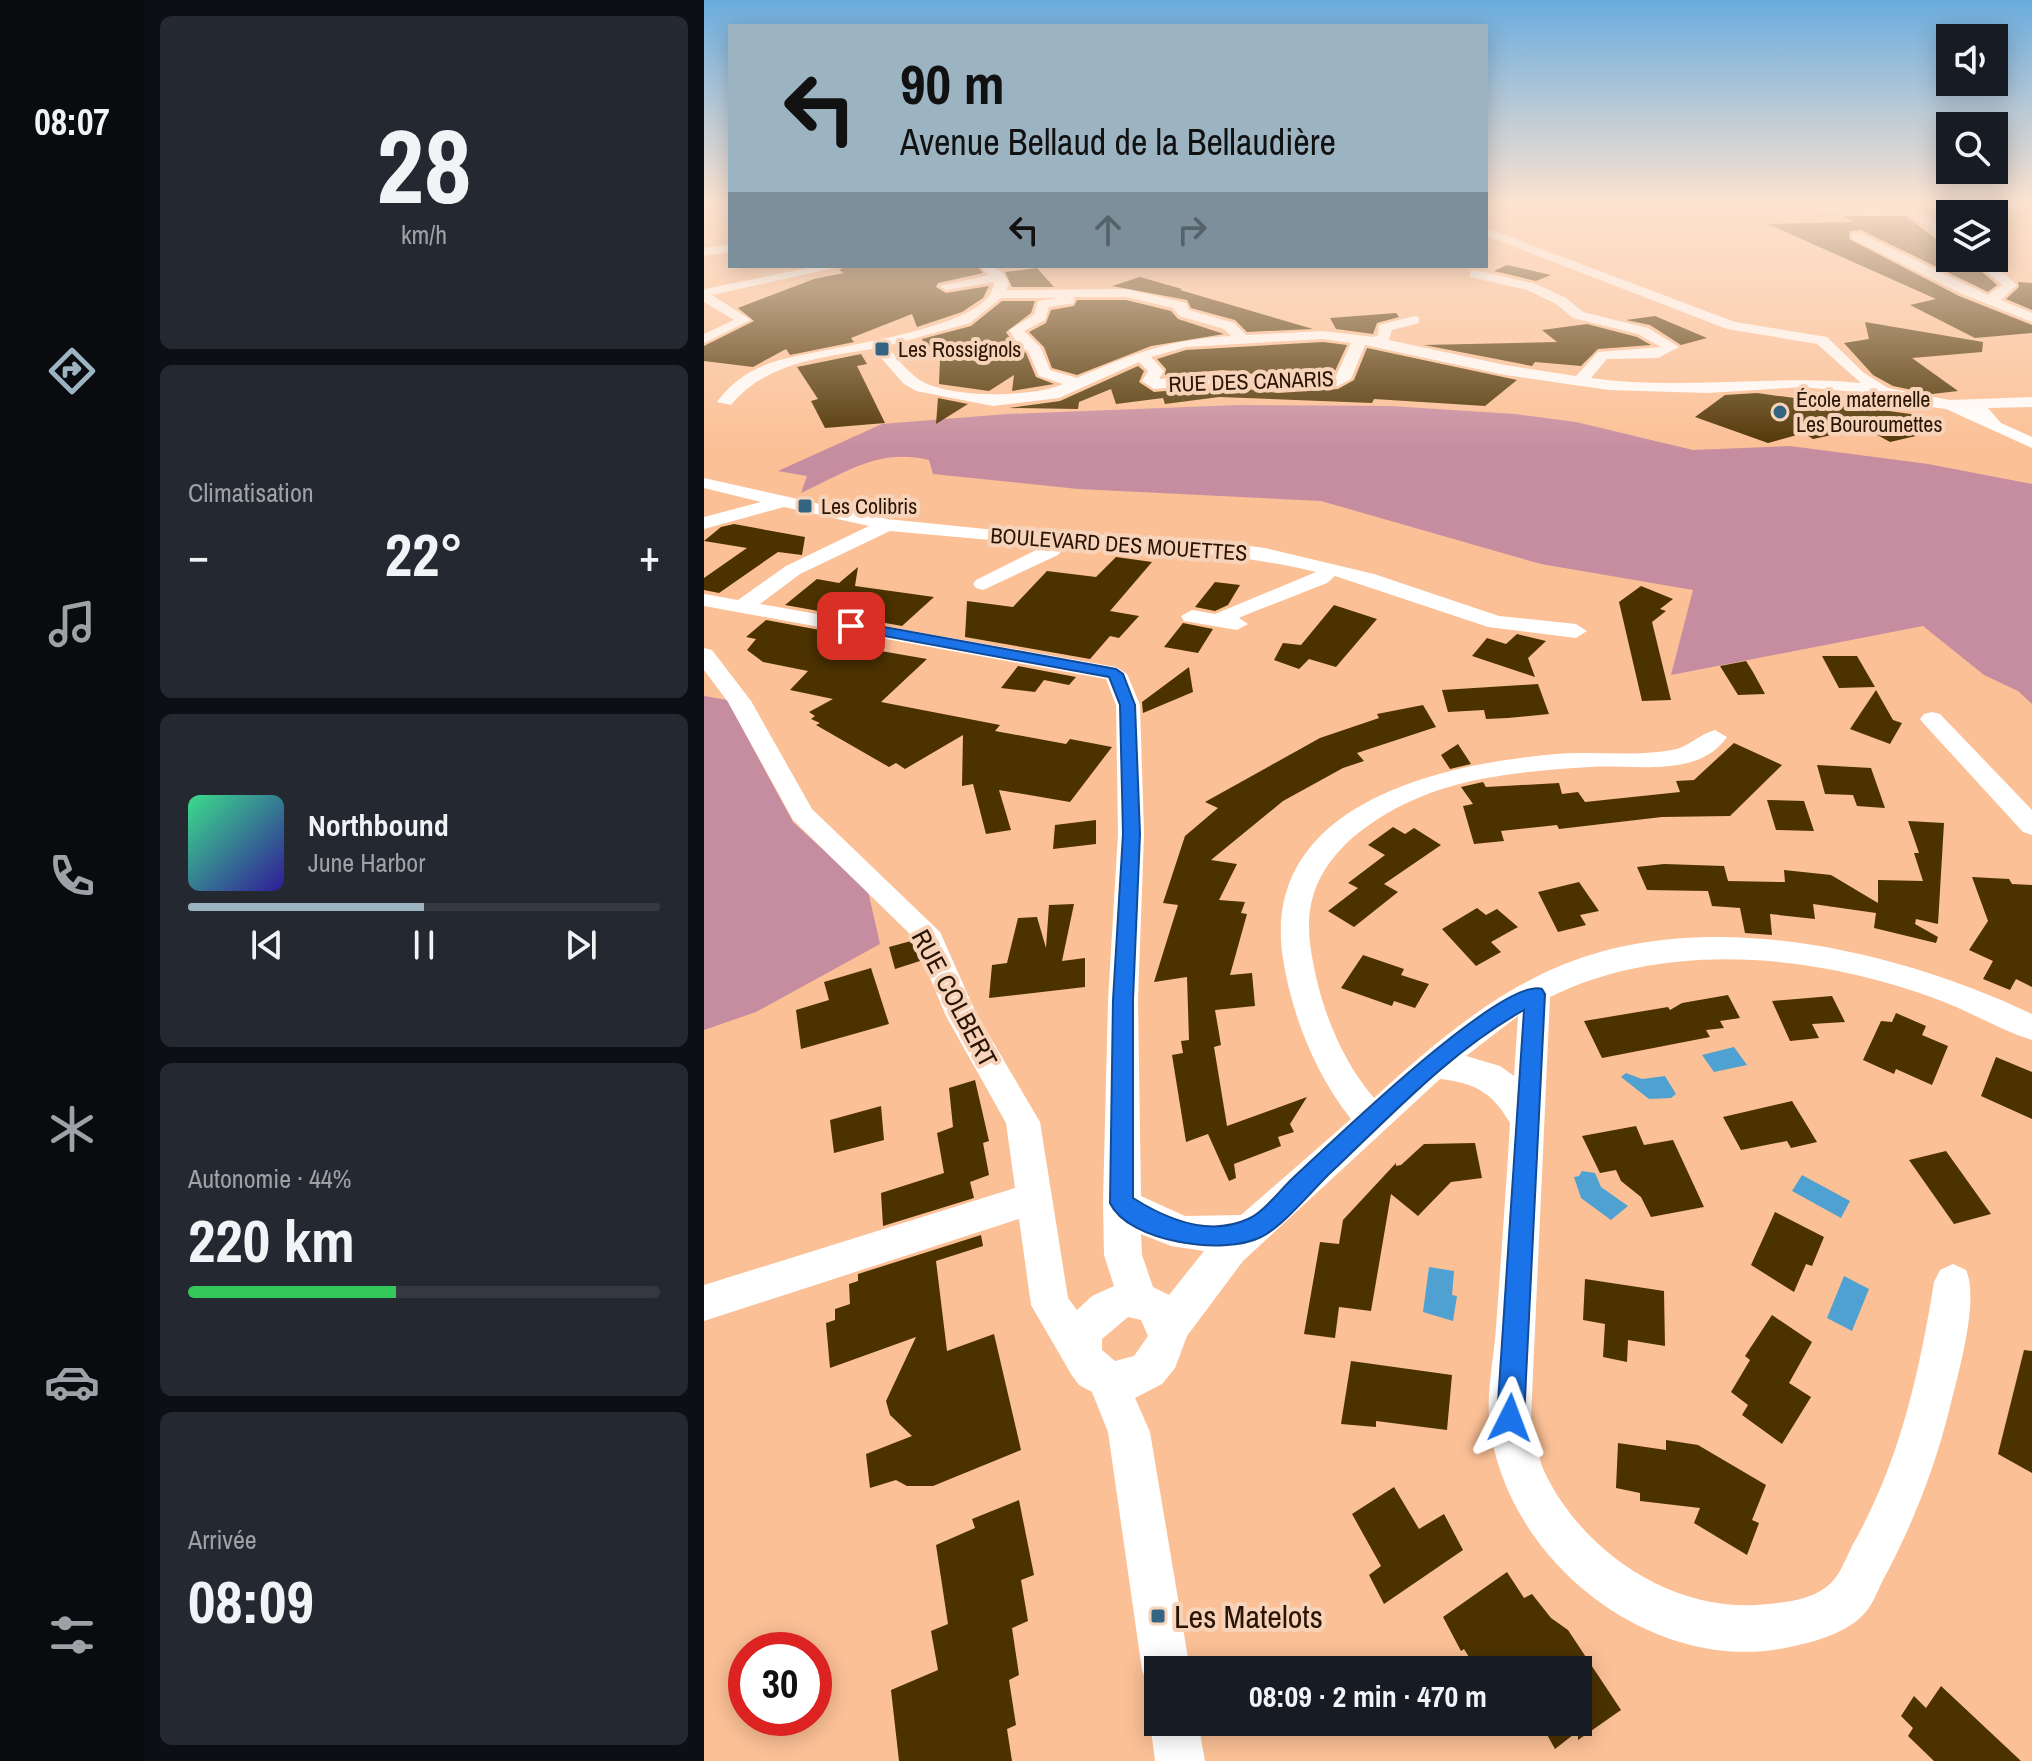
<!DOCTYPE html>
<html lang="fr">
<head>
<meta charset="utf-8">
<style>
	body { margin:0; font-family:"Archivo Narrow",sans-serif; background:#242831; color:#f1f3f6; height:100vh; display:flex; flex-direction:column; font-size:30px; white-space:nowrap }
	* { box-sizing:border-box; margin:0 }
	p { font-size:26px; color:#9ea1a6 }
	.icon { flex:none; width:44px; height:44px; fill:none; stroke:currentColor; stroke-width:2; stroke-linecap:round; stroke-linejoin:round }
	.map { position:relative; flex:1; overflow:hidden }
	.sheet { display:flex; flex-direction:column; gap:16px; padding:16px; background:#0d0f14; width:560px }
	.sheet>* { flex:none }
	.top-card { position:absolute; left:24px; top:24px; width:760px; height:244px; border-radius:0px; box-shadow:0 4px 20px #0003; background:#9cb3c2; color:#111; overflow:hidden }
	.tools { position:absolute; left:1232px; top:24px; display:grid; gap:16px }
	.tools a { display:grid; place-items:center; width:72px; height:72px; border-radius:0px; background:#171b24; box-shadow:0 4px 20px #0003; font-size:40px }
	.speed { position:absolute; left:24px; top:1632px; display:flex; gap:16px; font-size:40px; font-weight:700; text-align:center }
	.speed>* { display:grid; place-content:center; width:104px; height:104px; border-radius:50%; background:#171b24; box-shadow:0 4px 20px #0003; line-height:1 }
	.speed .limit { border:12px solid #d22; background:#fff; color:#111 }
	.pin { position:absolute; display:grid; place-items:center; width:68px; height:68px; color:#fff; margin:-34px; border-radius:16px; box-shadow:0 4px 12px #0006 }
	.me { position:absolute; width:88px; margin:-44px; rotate:3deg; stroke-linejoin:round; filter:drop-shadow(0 0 6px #0008) }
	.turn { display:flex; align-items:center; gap:28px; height:168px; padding:0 40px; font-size:36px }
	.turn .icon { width:104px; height:104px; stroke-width:2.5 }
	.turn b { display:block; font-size:56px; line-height:68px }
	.lanes { display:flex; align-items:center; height:76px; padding:0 40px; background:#0003; justify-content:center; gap:40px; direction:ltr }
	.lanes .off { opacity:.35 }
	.big { font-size:60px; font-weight:800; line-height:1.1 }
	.sheet .tile { flex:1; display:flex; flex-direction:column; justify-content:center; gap:12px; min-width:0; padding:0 28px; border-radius:12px; background:#242831 }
	.sheet .dial { align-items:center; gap:0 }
	.dial b { font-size:104px; line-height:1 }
	.song { display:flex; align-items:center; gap:24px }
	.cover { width:96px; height:96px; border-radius:12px; background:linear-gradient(135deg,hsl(150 70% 55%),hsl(250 70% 35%)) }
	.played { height:8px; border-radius:4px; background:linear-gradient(90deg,#9cb3c2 50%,#363941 50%) }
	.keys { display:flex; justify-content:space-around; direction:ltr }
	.heat { display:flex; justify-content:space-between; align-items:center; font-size:44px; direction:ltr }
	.charge { height:12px; border-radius:6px; background:linear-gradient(90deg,#34c759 44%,#363941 0) }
	.trip { position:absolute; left:440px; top:1656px; width:448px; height:80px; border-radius:0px; background:#171b24; box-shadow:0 4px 20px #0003; font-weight:800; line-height:80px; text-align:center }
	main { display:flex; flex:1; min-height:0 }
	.dock { display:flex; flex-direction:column; width:144px; justify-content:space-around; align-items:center; background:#090b0e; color:#9ea1a6 }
	.dock .icon { width:56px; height:56px }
	.dock .on { color:#9cb3c2 }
	.dock b { font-size:36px; color:#f1f3f6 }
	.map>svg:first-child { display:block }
	.green { fill:#c68ca0 }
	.water { fill:#4ea1d0 }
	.building { fill:#4c3201 }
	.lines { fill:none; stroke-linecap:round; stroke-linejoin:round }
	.minor { fill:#fff; fill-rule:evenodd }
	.route { fill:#1a73e8; stroke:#114b97; stroke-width:2 }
	.poi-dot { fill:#336582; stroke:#f7d3ba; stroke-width:3 }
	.labels { text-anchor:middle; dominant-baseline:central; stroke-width:8; stroke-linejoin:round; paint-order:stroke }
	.far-poi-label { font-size:22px; fill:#2a1505; stroke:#f7d3ba; text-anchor:start }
	.far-street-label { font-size:22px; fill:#2a1505; stroke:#f7d3ba }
	.street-label { font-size:26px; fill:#2a1505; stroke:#f7d3ba }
	.near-poi-label { font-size:32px; fill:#2a1505; stroke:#f7d3ba; text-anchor:start }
</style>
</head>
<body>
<main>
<nav class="dock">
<b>08:07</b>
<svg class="icon on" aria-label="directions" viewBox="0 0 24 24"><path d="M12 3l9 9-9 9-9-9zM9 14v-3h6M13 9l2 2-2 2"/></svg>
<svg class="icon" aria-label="music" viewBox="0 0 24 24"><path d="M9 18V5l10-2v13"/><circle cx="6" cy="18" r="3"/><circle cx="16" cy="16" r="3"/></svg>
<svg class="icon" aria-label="phone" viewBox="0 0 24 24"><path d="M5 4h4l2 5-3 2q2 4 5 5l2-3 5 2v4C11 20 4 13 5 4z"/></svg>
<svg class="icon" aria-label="climate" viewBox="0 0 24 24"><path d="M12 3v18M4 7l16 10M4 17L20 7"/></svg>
<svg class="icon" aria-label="car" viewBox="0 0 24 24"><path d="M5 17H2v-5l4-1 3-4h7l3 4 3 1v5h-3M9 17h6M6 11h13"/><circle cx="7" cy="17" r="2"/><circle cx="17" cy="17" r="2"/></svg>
<svg class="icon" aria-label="filters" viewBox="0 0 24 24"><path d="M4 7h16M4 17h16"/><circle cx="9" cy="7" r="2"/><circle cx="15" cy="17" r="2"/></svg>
</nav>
<section class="sheet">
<div class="tile dial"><b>28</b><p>km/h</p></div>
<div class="tile"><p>Climatisation</p>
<div class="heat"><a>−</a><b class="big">22°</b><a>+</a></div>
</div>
<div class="tile">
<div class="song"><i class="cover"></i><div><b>Northbound</b><p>June Harbor</p></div></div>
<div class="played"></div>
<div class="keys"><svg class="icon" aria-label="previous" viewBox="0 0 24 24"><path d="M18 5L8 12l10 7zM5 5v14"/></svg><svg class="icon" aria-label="pause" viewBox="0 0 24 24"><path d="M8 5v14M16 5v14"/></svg><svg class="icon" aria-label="next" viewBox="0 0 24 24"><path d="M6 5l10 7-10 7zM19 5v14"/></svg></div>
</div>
<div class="tile"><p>Autonomie · 44%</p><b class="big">220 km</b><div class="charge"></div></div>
<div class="tile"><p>Arrivée</p><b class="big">08:09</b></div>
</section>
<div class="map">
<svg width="1328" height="1761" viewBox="0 0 1328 1761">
	<rect width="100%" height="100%" fill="#fbc096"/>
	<path class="green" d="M535,405L686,406L811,414L872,422L989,450L1086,446L1224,464L1328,484V704L1314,691L1280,675L1219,626L967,675L989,590L837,564L617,501L374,489L229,474L225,460C174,448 143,472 97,493L103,476L74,471L178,424L303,414Z
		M0,696L23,700L89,822L164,891L176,944L52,1012L0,1030Z"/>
	<path class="water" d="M1030,1047L1043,1065L1010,1072L998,1055Z
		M922,1073L938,1079L961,1076L972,1094L967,1098L945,1099L917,1077Z
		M878,1171L891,1173L897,1187L924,1206L907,1220L877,1198L870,1177L875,1176Z
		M1098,1175L1146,1201L1137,1218L1088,1191Z
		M725,1267L750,1271L748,1295L753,1296L749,1321L719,1312Z
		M1140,1276L1165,1289L1148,1331L1123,1318Z"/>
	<path class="building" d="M1140,216H1202L1246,250V263L1269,264L1293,285L1284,292L1157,230L1146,231L1145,239L1255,296L1328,325V333L1271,338L1206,305L1232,299L1064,224L1149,222Z
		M803,265L847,275L832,281L790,271Z
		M142,266H273L279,273L234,283L232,287L242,293L285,286L279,298L258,312L213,327L208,314L147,338L150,342L86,355L82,349L49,367L0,361V346L50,321L34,308L110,279L140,273L135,270Z
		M333,268L350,287H308L301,272Z
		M436,277L478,289L476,290L609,329L543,332L531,320L487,308L483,300L408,286Z
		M1314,282L1328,283V310L1302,299L1315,287Z
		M373,300H422L467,311L474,319L520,334L447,346L373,375L348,368L340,347L325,332L342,323L347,310L370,306Z
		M298,301H331L327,313L302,332L313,349L322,353L332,377L350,384L308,391L310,375L285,391L235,384L236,359L227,360L218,339L267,326Z
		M692,313L695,317L673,323L669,334L632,329L626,318Z
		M951,316L1003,338L977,345L946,325L922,320Z
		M1161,322L1279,342L1278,352L1208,358L1254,391L1228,394L1189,386L1169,375L1140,343L1165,339Z
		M883,324L933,337L947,345L894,349L877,366L831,362L828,366L720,345L853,342L838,330Z
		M619,342L643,345L630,373L574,377L519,370L461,375L462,369L453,359L482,350Z
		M663,348L813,380L781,406L670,399L668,403L515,397L461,404L459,398L412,404L407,389L375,402L374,409L305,408L356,401L434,366L440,371L435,382L450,392L519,386L574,393L634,389L650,380Z
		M157,354L163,364L153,366L181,423L121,428L107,401L114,399L93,367Z
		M1053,393L1214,415L1242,429L1186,442L1161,428L1109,439L1100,433L1064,443L991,417L1021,395Z
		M234,398L264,404L232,424Z
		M30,524L101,537L98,555L74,552L15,593L0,590V578L43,548L0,541L17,527Z
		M412,557L448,562L406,611L435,616L415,638L406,636L386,659L261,637L263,601L309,607L343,571L392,577Z
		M154,567L151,586L230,597L198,626L81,605L113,579L135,583Z
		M511,582L536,585L524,605L511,611L491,607Z
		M937,586L969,599L956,609L962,611L948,622L967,700L938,701L915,602Z
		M630,605L673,619L632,667L605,659L595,669L570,660L579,643L597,645Z
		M62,620L180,642L171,650L223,659L177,702L296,725L291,731L362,744L366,739L408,747L366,802L295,790L307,830L282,834L269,784L258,786L259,735L201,769L192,763L185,767L112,725L116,723L107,719L111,716L105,712L129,699L86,690L104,671L59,662L43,650L52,639L42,637Z
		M479,623L509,629L494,653L460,647Z
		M813,634L842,641L824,658L831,677L768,656L783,638L802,644Z
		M1118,656H1153L1171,687L1135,688Z
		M1042,661L1049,672L1061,694L1034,695L1016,666Z
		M314,666L372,677L365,685L340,680L331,692L297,688Z
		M485,667L489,692L439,713L438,702Z
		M834,684L845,714L804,718L782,719L780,710L744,712L738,690Z
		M1172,690L1189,720L1198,723L1186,744L1146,729Z
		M719,705L732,727L653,753L660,761L639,768L579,801L507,860L533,864L515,900L541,902L537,913L543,914L526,975L548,973L551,1006L511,1010L517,1045L510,1047L523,1126L603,1097L586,1124L590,1132L574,1137L577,1146L530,1164L532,1178L525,1181L504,1134L482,1142L468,1055L479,1053L477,1041L485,1040L483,977L450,982L474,905L459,903L481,836L514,808L501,802L616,738L675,718L673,714Z
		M1030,743L1078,765L1026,816L958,817L855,829L853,825L797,831L800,841L770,844L759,806L769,804L757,787L779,782L782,787L855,783L858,794L874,792L881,802L976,792L972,781L990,780Z
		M754,744L767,764L746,769L737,755Z
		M1113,765L1167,768L1181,808L1153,806L1149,795L1121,794Z
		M1063,800L1100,801L1110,831L1072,830Z
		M392,820V844L349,849L351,825Z
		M1204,821L1240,823L1234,924L1212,919L1211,924L1234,937L1232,943L1170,928L1172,913L1109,904L1111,919L1066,914L1068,935L1041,933L1036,908L1008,906L1004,891L943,890L933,867L960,864L1020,866L1024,881L1081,882L1080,870L1127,875L1174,903V880L1219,881L1210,853H1215Z
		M689,827L701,834L710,828L737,845L680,884L694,892L650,927L624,911L654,888L644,883L681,855L664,845Z
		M1268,877L1305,879L1308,884L1328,885V987L1312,979L1306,990L1279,979L1289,961L1265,950L1284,921Z
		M875,882L895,911L876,915L882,925L854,932L834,892Z
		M370,904L358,961L381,958V987L285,998L288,965L303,963L314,918L333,917L342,948L345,905Z
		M773,908L782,915L793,909L814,927L787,942L797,952L772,966L738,929Z
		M207,941L216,961L191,969L185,947Z
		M659,955L700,969L697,975L725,984L711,1008L690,1001L688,1006L637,988Z
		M167,968L185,1024L97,1049L92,1010L125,1000L120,982Z
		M1024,995L1036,1018L1016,1021L1020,1028L1002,1030L1006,1037L898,1058L880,1021L964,1007L966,1010L978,1003Z
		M1128,996L1141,1022L1108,1024L1115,1038L1086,1041L1068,1001Z
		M1192,1013L1222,1026L1218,1035L1244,1046L1228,1085L1192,1069L1190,1074L1159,1060L1177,1021L1188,1022Z
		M1292,1057L1328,1072V1119L1277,1096Z
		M271,1080L285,1141L279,1143L285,1175L266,1182L270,1198L179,1226L177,1193L240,1173L233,1133L249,1127L245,1088Z
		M1088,1101L1113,1142L1087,1148L1083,1141L1037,1150L1019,1117Z
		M177,1106L180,1140L130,1153L126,1120Z
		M932,1126L940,1145L969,1140L1000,1207L947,1217L937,1197L917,1181L912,1170L896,1173L878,1136Z
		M771,1143L778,1178L747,1182L714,1216L687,1194L667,1311L635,1307L631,1338L600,1334L616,1242L635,1244L639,1220L692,1163V1166L697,1165L720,1144Z
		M1242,1151L1287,1214L1250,1224L1205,1160Z
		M1071,1212L1120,1237L1108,1266L1102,1264L1090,1292L1047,1265Z
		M277,1235L279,1246L232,1261L243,1351L290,1334L317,1450L229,1486H203L192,1480L166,1488L162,1454L208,1436L186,1415L182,1401L212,1337L126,1368L122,1323L131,1320V1309L146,1304L145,1284L154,1281V1274Z
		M881,1279L960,1291L961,1346L924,1340L923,1362L899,1357L901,1324L879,1320Z
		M1068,1315L1108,1342L1085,1383L1107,1397L1078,1444L1038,1415L1044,1405L1027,1392L1046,1360L1041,1356Z
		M1320,1350L1328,1351V1473L1294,1454Z
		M647,1361L748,1375L743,1430L672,1421V1427L637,1424Z
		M962,1440L994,1445L1062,1485L1048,1520L1055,1523L1043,1555L990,1523L996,1508L936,1501V1493L912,1488L914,1443L962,1450Z
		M690,1487L715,1529L740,1514L759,1550L680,1604L665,1575L677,1566L648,1514Z
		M315,1500L330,1575L317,1580L324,1621L308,1628L315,1675L305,1680L312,1725L303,1729L308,1761H195L187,1690L234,1670L227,1631L244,1624L232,1545L271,1528L268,1519Z
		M803,1572L820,1598L828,1594L847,1618L864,1630L917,1710L874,1740V1731L851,1749L836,1722H874V1670H773L760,1649L757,1651L739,1617Z
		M1237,1686L1317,1761H1230L1204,1736L1209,1728L1197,1716L1210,1696L1222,1708Z"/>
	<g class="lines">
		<path class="minor" d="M1115,206H1207L1246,232V241L1203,213L1167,215L1117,212L1111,209Z
			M782,228L1031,322L1123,337L1160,373L1184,388L1246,400L1328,397V407L1284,408L1297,423L1328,437V448L1242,409L1190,402L1170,394L1099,387L1003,393L905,390L801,375L661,345L647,379L634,386L574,390L519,383L450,389L438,381L444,371L435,362L355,398L289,406L212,391L200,384L169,349C118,357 61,363 27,405L13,402C26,384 41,373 61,365C102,347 289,334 290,282L242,290L235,286L285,275L276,266C291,266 301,270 305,286L302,290L422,289L482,303L485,310L530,323L542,335L619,331L670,337L674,335L675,325L710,316L715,317V323L688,330L685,340L801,365L872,376L894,352L957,347L934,334L869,318L852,304L823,290L766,277V271L771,270L832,284L862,298L879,312L944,328L975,347L954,358L903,359L887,378C977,391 1067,374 1157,383L1113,344L1023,329L782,236ZM370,297H422L469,308L475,316L520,329L527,336C467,339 427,354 373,378L346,370L337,348L320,331L341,320L345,307L370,303ZM297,298H354L334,301L330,315L305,330L316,347L324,351L335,376L359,384C329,398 240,399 213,378C202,370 192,357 183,346L266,323ZM619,339L647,343L632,376L574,380L519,373L455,379L460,371L447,357L482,347Z
			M1148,233H1156L1284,295L1298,285L1267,258H1281L1313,285L1297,300L1328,313V322L1256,293L1148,239Z
			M26,244V252L0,256V248Z
			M114,266H139L8,295L47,320L0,343V334L30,320L0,302V289Z
			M0,478L183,519L311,532L489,539L561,548L670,574L795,616L872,624L883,631L872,638L784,627L631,576L623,583L539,616L535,618L544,624L533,630L480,621L477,616L488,610L511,614L612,572C529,552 447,549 362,546L354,555L279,590L272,588L269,584L272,580L342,545L186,531L96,574L56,604L412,667L423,674L436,705L440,834L434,1000L437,1196L481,1216L537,1215L647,1119C611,1074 588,1015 579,959C555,804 736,764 852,754C890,751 930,757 968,750C984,748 995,734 1011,730L1023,737C994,779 928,764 886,767C851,769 817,772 783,778C732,787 685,806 646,840C615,869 601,900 606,943C613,998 634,1056 670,1098C725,1048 782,998 851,968C998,904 1190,949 1328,1014V1040C1293,1029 1262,1009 1227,997C1108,954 962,940 846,997L827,1418C831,1435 833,1455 840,1471C878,1551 965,1610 1053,1605C1077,1603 1109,1601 1127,1583C1137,1573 1142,1558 1148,1546C1195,1464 1215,1375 1230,1282L1236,1270L1249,1264L1262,1270C1276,1300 1253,1378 1245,1411C1230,1470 1208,1526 1179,1580C1173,1592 1168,1607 1158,1616C1139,1635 1106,1643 1081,1648C944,1675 797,1556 785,1418C783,1389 790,1357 792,1328C797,1259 802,1191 806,1123C788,1092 771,1083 736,1079L539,1261L483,1336L471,1368L458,1384L431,1398L446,1432L486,1670H454V1690L445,1687L438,1670L404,1432L388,1392L375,1385L367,1374L327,1305L315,1219L0,1321V1285L311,1188L302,1123L242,1016L209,937L89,820L24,702L0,670V648L8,650L47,701L108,809L236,932L272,1013L336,1122L364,1298L373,1310L388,1296L410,1286L400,1255L399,1203L404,1000L414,834L412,705L402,679L0,606V594L34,600L82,566L165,526L80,507L0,529V517L57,502L0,488ZM814,1016L810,1076L796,1066L762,1056ZM437,1234L467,1246L500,1251L465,1295L449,1287L438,1255ZM424,1317L437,1320L444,1336L430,1356L411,1361L398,1350V1339Z
			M1228,712L1236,714L1328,810V835L1319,832L1220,724L1216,719L1220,714Z
			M453,1705L454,1722H494L501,1761H451L446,1722Z"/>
	</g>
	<linearGradient id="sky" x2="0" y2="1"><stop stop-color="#6aacde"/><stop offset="0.45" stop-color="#fde3d0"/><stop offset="1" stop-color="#fde3d0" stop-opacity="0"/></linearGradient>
	<rect width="1328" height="453" fill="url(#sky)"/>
	<path class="route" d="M147,621L412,669L419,674L431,705L436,834L429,1000V1198C462,1219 505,1237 544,1219C560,1212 576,1190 589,1178C624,1146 798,976 838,989L841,994L820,1418L816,1428L806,1432L797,1428L793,1418L820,1010C745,1052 686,1117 624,1175C606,1193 578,1227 557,1237C520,1256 424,1242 406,1203L409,1000L419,834L416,705L405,677L142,629V623Z"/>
	<g class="poi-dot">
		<rect x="170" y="341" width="16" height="16" rx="4"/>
		<circle cx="1076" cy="412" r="8"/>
		<rect x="93" y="498" width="16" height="16" rx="4"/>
		<rect x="446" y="1608" width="16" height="16" rx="4"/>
	</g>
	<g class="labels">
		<g class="far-poi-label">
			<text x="194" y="349">Les Rossignols</text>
			<text x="1092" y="399">École maternelle<tspan x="1092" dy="25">Les Bouroumettes</tspan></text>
			<text x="117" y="506">Les Colibris</text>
		</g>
		<g class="far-street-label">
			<text transform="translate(547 381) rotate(-2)">RUE DES CANARIS</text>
			<text transform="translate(415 544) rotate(4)">BOULEVARD DES MOUETTES</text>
		</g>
		<g class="street-label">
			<text transform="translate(251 998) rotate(62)">RUE COLBERT</text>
		</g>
		<g class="near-poi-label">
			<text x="470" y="1616">Les Matelots</text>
		</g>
	</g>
</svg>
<div class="tools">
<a><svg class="icon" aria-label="sound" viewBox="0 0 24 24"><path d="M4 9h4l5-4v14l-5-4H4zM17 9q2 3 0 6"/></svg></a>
<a><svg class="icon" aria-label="search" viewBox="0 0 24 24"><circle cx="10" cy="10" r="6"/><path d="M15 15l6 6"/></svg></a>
<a><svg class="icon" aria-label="layers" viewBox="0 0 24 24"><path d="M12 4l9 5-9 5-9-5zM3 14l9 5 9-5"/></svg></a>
</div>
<div class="speed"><div class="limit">30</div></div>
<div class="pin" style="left:147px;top:626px;background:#d93025"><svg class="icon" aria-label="arrive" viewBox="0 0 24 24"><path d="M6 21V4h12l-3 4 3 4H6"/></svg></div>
<svg class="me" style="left:806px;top:1418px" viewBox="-20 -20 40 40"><path d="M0-17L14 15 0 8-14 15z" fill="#1a73e8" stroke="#fff" stroke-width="4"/></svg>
<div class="trip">08:09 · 2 min · 470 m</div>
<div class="top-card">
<div class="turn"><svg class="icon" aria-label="left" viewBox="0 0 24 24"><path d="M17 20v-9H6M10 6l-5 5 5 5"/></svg><div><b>90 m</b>Avenue Bellaud de la Bellaudière</div></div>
<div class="lanes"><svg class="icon" aria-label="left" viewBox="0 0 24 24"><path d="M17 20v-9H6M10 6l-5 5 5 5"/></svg><svg class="icon off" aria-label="ahead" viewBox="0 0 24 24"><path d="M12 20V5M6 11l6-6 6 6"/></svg><svg class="icon off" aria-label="right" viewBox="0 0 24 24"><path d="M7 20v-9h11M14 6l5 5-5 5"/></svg></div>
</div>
</div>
</main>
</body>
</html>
